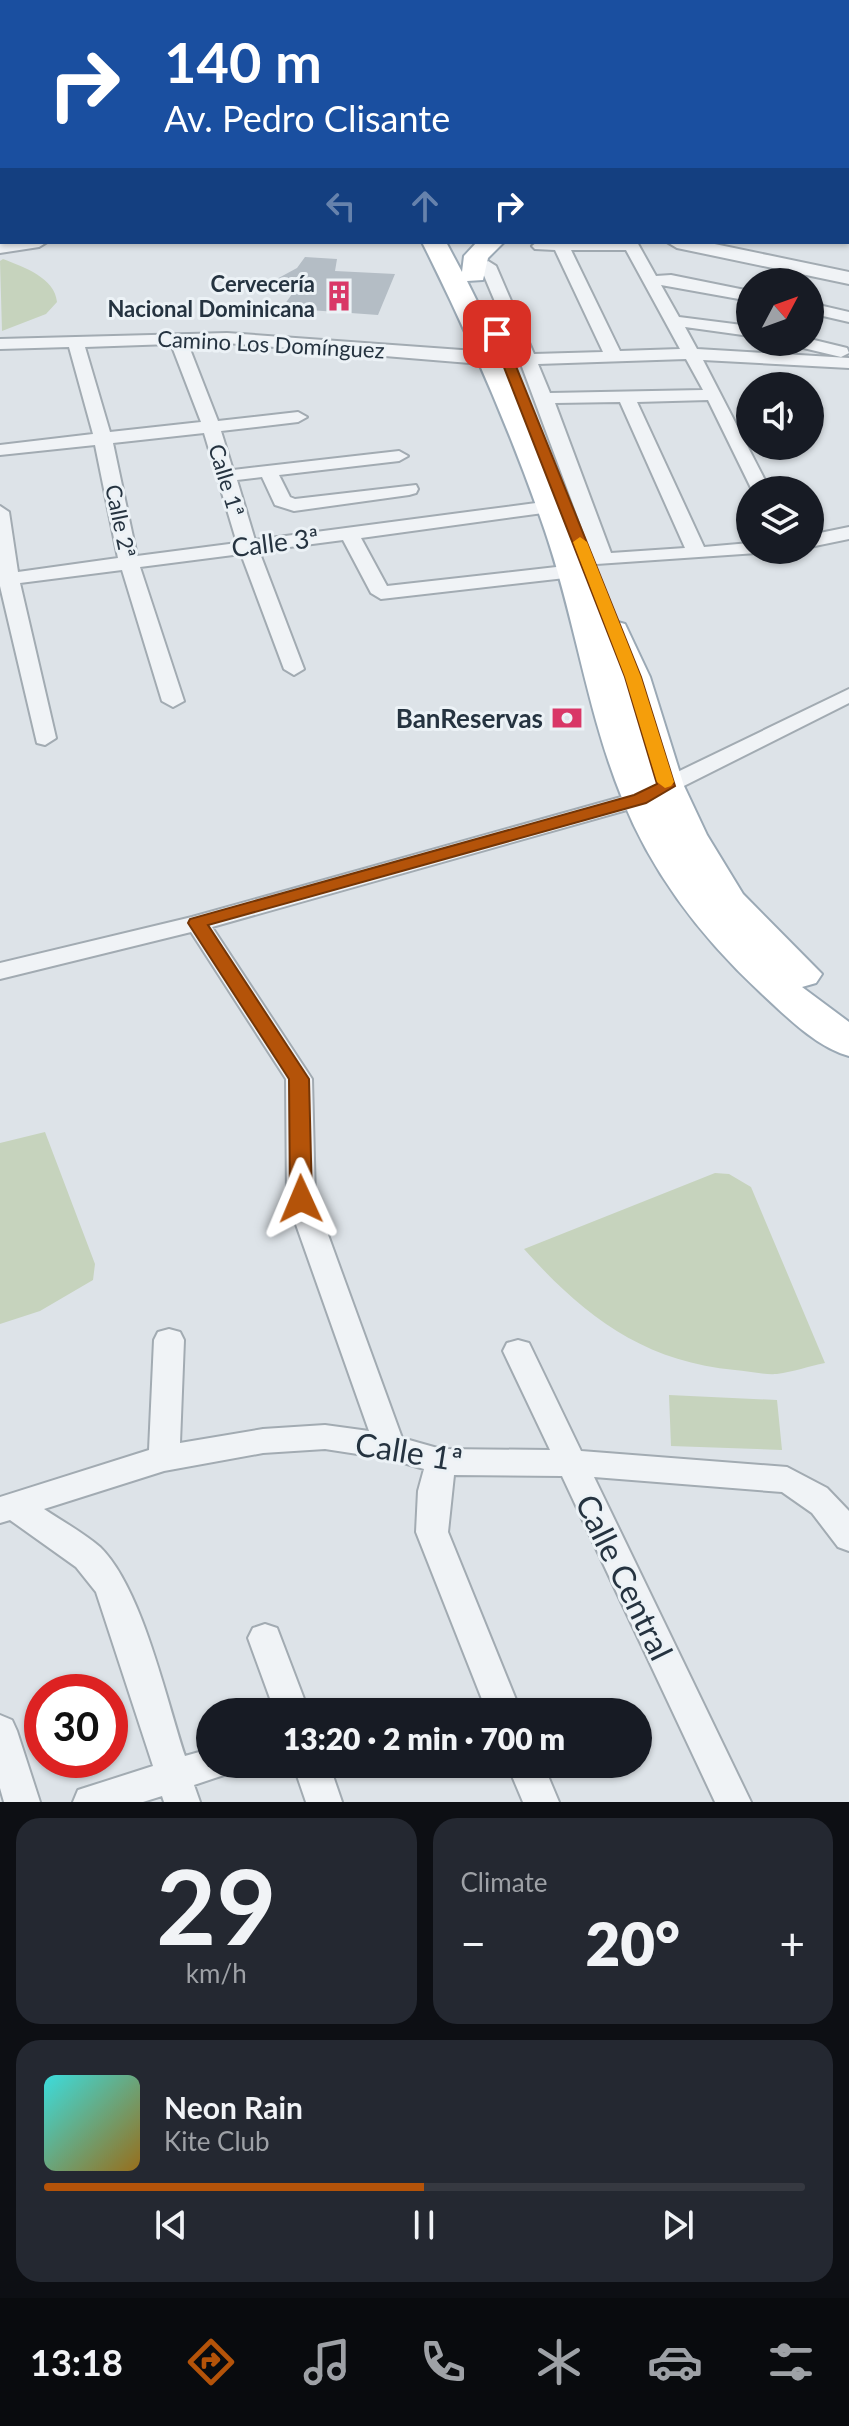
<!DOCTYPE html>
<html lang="en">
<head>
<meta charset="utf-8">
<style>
	body { margin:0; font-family:Lato,sans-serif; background:#242831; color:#f1f3f6; height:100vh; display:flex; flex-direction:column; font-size:30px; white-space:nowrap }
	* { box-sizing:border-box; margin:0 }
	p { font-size:26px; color:#9ea1a6 }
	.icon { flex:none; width:44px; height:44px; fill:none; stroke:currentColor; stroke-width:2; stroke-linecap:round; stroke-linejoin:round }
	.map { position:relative; height:1802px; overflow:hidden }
	.drawer { display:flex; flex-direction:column; gap:16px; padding:16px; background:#0d0f14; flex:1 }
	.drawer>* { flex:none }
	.hud { position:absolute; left:0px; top:0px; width:850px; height:244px; box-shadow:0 2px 6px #0004; background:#1a4fa0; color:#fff; overflow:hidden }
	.needle { width:52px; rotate:49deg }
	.fabs { position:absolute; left:736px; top:268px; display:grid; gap:16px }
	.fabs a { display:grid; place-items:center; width:88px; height:88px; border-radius:50%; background:#171b24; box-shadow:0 2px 6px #0004; font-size:40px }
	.speed { position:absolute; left:24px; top:1674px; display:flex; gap:16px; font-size:40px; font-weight:700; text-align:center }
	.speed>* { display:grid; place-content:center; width:104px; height:104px; border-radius:50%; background:#171b24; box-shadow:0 2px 6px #0004; line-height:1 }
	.speed .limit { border:12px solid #d22; background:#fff; color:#111 }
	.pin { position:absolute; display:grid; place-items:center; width:68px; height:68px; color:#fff; margin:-34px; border-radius:16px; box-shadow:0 4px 12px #0006 }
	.me { position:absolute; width:88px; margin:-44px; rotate:359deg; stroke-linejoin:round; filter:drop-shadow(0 0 6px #0008) }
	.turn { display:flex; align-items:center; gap:28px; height:168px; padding:0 32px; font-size:36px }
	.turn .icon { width:104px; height:104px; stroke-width:2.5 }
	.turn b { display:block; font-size:56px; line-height:68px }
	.lanes { display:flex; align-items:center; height:76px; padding:0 32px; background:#0003; justify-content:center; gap:40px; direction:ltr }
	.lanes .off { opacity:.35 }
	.big { font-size:60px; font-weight:800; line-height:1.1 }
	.drawer .tile { flex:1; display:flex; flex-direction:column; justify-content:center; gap:12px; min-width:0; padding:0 28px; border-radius:24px; background:#242831 }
	.drawer .dial { align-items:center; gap:0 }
	.dial b { font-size:104px; line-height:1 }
	.song { display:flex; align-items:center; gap:24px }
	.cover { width:96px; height:96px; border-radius:12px; background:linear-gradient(135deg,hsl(180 70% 55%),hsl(40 70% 35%)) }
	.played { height:8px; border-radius:4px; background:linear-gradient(90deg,#b45309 50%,#363941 50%) }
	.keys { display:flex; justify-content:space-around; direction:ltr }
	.heat { display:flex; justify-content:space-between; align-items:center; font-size:44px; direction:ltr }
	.drawer .tiles { flex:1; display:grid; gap:16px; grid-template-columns:1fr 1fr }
	.tile:last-child { grid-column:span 2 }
	.trip { position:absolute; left:196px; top:1698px; width:456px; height:80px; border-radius:40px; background:#171b24; box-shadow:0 2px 6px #0004; font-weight:800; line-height:80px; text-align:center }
	.menu { display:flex; height:128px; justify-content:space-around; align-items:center; background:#090b0e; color:#9ea1a6 }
	.menu .icon { width:56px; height:56px }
	.menu .on { color:#b45309 }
	.menu b { font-size:36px; color:#f1f3f6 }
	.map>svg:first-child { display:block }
	.green { fill:#c6d3bd }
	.building { fill:#b4bdc5 }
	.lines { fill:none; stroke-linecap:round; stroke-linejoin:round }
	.minor-casing { stroke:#a2abb2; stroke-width:4 }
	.tertiary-casing { stroke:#a2abb2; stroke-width:4 }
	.primary-casing { stroke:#9ba9b5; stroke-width:4 }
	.minor { fill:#f0f3f6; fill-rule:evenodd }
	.tertiary { fill:#f0f3f6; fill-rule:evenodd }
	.secondary { fill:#fff; fill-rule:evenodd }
	.primary { fill:#fff; fill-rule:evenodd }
	.route { fill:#b45309; stroke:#753606; stroke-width:2 }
	.slow { fill:#f59e0b }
	.labels { text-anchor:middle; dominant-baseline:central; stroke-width:6; stroke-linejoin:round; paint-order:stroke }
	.far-poi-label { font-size:22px; font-weight:bold; fill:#253340; stroke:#ecf2f6; text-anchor:end }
	.far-street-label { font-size:22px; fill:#253340; stroke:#ecf2f6 }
	.street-label { font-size:26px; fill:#253340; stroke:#ecf2f6 }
	.poi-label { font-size:26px; font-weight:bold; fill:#253340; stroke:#ecf2f6; text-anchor:end }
	.near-street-label { font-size:32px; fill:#253340; stroke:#ecf2f6 }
</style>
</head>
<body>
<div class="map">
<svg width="849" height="1802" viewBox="0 0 849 1802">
	<rect width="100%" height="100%" fill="#dde3e8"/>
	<path class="green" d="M3,259C24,267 55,278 57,302L46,314L2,331L0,261Z
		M45,1132L95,1264L93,1280L40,1311L0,1324V1143Z
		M715,1173L729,1174L751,1187L825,1363C809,1366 793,1372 777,1374C764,1375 748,1371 735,1370C642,1361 584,1316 524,1249Z
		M669,1395L777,1400L782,1450L671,1446Z"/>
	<path class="building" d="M305,257L337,259L335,271L395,274L378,315L282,308L300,283L273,281L297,268Z"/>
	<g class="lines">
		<g class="minor-casing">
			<path id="minor" d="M0,0H9L2,4Z
				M514,0H529L530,2H515Z
				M751,0H784L750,2Z
				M0,47H2V55H0Z
				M0,79H2V89H0Z
				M0,115H2V123H0Z
				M848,123H849V131H848Z
				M0,158H2V166H0Z
				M848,173H849V182H848Z
				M0,202H2V210H0Z
				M848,226H849V236H848Z
				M47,242L39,247L0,253V243Z
				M537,242H637L656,276L671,275L750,291V301L661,285L679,317L750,326V336L685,327L697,349L849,358V368L703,360L770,490H752L708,400L637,402L704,547L750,543V550H759L757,553L582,565L579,561L582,557L592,555L521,364L494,365L227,343L188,344L218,421L298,412L307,417L298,422L221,431L233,470L399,451L408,456L399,461L279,475L290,497L295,499L416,485L418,489L416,493L409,495L294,511L275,505L262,477L237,480L255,540L551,501L560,507L558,511L361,538L387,586L574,565L584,571L574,577L381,599L371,593L343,540L259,551L304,669L294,675L284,669L241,554L140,567L184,701L173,707L162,701L122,570L20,583L56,738L45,745L37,743L0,586V506L9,512L18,572L118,558L95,445L0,455V445L93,434L69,347L0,349V339L227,333L517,354L480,266L488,261L496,266L534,354L603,352L555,250L535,249L532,246ZM571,250H626L680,349L620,351ZM171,344L201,422L110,432L85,347ZM686,359L703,390L550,393L538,364ZM620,402L685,548L611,553L555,403ZM204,433L237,543L137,556L113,443Z
				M810,303L849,312V322L810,313Z
				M810,339L847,348L849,353L841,357L795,346L793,342H810Z
				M849,527V539L810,547V535Z
				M849,689V703L648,804L212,927L312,1079L315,1199L402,1438L441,1449L550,1450L503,1351L507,1343L518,1340L529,1343L581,1451L787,1467L827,1488L849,1511V1551L838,1547L812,1513L782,1492L594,1477L751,1802H715L562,1476L454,1475L448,1532L521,1712H487L416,1532L418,1491L424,1469L390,1459L325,1449L263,1453L164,1471L44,1509C62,1521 84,1533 100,1547C142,1588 166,1699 185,1756L210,1749V1764H230L224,1775L194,1785L200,1802H164L162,1796L143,1802H73L78,1790L153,1766L96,1592L76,1567L10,1520L0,1523V1497L149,1450L154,1340L158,1332L169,1329L180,1332L184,1340L180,1443L263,1429L325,1425L369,1431L287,1199L286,1079L191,932L0,979V963L192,917L632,794Z
				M265,1624L277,1628L309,1712H275L248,1638L253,1628Z
				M0,1715L12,1720L17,1731L40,1802H4L0,1788Z
				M293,1764H329L342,1802H306Z
				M507,1764H543L559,1802H523Z"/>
		</g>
		<g class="tertiary-casing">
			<path id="tertiary" d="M202,0H236L200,2Z
				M667,242H705L849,272V284L677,248Z"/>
		</g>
		<g class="primary-casing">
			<path id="primary" d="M180,0H201L203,2H182Z
				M422,242H446L462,272L464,256L477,242H504L488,258L483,280L467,281C522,391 572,505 606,623L614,621L625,624L650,677L684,786L707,835L743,894L822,974L816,983L802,987L849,1022V1056C816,1047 786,1016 761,993C702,938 652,874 622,798C587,712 575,619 545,531C511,432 469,336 422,242Z"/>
		</g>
		<use href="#minor" class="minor"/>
		<use href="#tertiary" class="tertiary"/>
		<path class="secondary" d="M848,189H849V201H848Z"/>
		<use href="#primary" class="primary"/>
	</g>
	<path class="route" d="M497,331L503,334L641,677L675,786L646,803L208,925L309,1079L312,1199L308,1205H294L290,1199L289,1079L188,923L190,919L634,795L657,784L625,677L491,334Z"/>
	<path class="slow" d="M580,537L587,542L641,677L674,782L671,786L665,788L657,782L625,677L573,542Z"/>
	<defs>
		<g id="building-bare" transform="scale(2.4)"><path d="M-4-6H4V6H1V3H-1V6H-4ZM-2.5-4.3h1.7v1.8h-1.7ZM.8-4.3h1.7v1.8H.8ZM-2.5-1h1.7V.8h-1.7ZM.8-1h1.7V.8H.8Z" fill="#d93767" stroke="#ecf2f6" stroke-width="2.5" paint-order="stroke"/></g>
		<g id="bank-bare" transform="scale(2.4)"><path d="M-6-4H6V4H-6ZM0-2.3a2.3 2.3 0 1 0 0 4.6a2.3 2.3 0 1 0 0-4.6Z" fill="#d93767" stroke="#ecf2f6" stroke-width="2.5" paint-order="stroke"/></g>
	</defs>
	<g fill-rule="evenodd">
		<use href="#building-bare" x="339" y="296"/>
		<use href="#bank-bare" x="567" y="718"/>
	</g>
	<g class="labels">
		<g class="far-poi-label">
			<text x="315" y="283">Cervecería<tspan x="315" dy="25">Nacional Dominicana</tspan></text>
		</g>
		<g class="far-street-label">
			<text transform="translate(271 344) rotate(3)">Camino Los Domínguez</text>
			<text transform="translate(227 480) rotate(73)">Calle 1ª</text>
			<text transform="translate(121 521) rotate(78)">Calle 2ª</text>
		</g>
		<g class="street-label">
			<text transform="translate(275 542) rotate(-7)">Calle 3ª</text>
		</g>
		<g class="poi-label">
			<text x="543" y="718">BanReservas</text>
		</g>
		<g class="near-street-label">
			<text transform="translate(409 1451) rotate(9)">Calle 1ª</text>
			<text transform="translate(625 1577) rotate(64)">Calle Central</text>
		</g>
	</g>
</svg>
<div class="fabs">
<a><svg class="needle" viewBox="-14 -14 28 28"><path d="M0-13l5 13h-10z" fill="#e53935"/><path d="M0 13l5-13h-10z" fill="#9ea1a6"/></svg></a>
<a><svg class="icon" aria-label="sound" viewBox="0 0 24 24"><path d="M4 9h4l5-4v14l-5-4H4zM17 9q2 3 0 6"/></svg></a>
<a><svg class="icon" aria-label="layers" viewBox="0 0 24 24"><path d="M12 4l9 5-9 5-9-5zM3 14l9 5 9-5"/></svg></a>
</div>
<div class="speed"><div class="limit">30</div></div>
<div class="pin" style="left:497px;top:334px;background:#d93025"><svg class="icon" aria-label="arrive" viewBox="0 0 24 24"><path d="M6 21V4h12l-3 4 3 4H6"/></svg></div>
<svg class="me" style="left:301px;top:1199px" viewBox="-20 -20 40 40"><path d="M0-17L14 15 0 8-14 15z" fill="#b45309" stroke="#fff" stroke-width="4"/></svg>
<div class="trip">13:20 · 2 min · 700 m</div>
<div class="hud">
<div class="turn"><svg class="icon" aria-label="right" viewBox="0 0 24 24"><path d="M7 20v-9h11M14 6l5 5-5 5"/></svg><div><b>140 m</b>Av. Pedro Clisante</div></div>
<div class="lanes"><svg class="icon off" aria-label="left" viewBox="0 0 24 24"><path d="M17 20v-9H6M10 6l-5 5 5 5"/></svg><svg class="icon off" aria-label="ahead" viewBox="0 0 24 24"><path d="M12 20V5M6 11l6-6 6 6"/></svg><svg class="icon" aria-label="right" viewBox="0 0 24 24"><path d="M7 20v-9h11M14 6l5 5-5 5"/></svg></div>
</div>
</div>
<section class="drawer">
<div class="tiles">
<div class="tile dial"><b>29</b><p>km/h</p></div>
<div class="tile"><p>Climate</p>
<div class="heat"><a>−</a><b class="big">20°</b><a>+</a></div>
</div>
<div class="tile">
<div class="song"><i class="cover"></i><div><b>Neon Rain</b><p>Kite Club</p></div></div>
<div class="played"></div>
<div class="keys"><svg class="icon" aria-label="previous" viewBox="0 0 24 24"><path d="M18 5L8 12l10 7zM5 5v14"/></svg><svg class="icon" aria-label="pause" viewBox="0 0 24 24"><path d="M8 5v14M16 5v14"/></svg><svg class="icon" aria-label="next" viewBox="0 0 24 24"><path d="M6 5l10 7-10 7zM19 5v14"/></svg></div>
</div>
</div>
</section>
<nav class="menu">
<b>13:18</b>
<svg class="icon on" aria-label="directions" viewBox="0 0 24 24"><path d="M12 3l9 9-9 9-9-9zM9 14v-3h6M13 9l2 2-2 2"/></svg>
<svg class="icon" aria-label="music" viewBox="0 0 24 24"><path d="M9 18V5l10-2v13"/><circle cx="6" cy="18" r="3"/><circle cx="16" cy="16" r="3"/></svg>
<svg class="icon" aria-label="phone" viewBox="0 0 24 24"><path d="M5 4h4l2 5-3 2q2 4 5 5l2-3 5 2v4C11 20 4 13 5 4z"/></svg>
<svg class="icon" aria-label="climate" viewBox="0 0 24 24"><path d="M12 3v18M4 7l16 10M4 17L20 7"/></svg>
<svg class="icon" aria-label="car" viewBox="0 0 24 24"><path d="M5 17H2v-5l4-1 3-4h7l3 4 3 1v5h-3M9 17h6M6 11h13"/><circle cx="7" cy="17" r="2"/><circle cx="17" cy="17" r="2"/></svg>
<svg class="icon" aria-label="filters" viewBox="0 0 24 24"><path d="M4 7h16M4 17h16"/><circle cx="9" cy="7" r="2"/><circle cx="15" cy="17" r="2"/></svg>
</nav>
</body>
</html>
